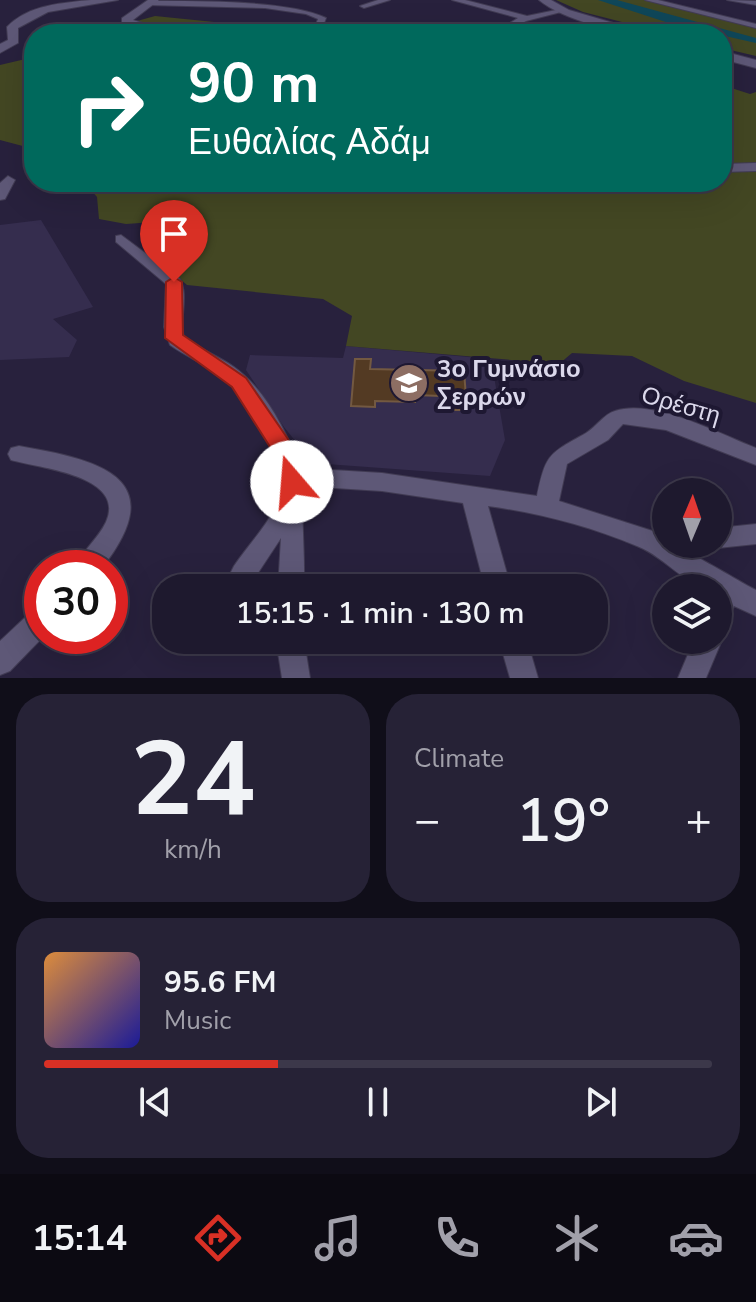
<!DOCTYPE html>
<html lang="en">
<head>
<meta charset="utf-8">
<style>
	body { margin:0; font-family:"Nunito Sans",sans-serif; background:#262236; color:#f1f3f6; height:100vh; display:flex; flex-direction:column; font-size:30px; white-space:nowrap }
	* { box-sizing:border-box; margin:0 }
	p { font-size:26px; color:#a1a0aa }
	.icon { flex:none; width:44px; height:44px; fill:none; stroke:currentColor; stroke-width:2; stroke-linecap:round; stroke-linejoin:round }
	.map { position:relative; height:678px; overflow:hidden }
	.drawer { display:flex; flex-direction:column; gap:16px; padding:16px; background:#100e19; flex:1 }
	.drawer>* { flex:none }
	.top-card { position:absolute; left:24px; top:24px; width:708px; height:168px; border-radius:32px; box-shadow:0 8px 32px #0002,0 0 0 2px #3c384a; background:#00695c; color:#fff; overflow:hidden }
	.needle { width:52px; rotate:2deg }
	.controls { position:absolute; left:652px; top:478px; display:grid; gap:16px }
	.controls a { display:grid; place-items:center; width:80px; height:80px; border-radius:50%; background:#1e192e; box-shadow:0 8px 32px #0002,0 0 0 2px #3c384a; font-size:40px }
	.speed { position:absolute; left:24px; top:550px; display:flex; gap:16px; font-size:40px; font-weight:700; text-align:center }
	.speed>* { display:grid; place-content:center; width:104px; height:104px; border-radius:50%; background:#1e192e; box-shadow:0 8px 32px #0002,0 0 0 2px #3c384a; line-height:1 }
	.speed .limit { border:12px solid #d22; background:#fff; color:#111 }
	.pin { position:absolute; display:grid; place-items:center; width:68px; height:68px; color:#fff; margin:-82px -34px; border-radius:50% 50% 50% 0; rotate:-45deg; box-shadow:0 0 8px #0007 }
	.pin .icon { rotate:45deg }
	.me { position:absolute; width:88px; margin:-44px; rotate:342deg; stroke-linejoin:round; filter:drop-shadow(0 0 6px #0008) }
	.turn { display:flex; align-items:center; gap:28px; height:168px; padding:0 32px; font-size:36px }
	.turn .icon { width:104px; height:104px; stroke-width:2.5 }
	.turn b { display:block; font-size:56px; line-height:68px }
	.big { font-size:60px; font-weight:600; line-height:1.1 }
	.drawer .widget { flex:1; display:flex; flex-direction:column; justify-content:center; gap:12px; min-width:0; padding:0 28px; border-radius:32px; background:#262236 }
	.drawer .dial { align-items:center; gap:0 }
	.dial b { font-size:104px; line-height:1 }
	.song { display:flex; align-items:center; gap:24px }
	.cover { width:96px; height:96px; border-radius:12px; background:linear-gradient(135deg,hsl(30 70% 55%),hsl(240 70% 35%)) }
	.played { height:8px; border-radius:4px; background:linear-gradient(90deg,#d93025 35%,#3c384a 35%) }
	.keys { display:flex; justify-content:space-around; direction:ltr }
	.heat { display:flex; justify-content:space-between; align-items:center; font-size:44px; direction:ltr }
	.drawer .tiles { flex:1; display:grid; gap:16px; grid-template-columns:1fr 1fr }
	.widget:last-child { grid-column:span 2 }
	.trip { position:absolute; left:152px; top:574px; width:456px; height:80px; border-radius:32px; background:#1e192e; box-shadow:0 8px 32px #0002,0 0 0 2px #3c384a; font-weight:600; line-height:80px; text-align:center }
	.tab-bar { display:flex; height:128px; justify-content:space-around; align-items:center; background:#0c0a12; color:#a1a0aa }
	.tab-bar .icon { width:56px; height:56px }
	.tab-bar .selected { color:#d93025 }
	.tab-bar b { font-size:36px; color:#f1f3f6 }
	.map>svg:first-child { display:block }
	.built { fill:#352d4e }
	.green { fill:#434723 }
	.water { fill:#0f4759 }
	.building { fill:#533a23; stroke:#735941; stroke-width:2 }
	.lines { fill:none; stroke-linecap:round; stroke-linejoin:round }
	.street-casing { stroke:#413b53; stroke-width:2 }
	.secondary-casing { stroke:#413b53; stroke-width:2 }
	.street { fill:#5e5877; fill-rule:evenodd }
	.secondary { fill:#5e5877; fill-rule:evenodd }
	.route { fill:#d93025; stroke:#8d1f18; stroke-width:2 }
	.labels { text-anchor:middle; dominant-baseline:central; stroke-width:8; stroke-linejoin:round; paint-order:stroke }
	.poi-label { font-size:24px; font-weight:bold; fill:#dbd8eb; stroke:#1e1832; text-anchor:start }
	.street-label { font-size:24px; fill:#dbd8eb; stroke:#1e1832 }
</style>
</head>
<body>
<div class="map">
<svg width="756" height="678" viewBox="0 0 756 678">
	<rect width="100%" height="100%" fill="#28213d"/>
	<path class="built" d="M41,220L93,307L53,319L77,340L69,357L0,360V225Z
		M346,346L491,359L505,440L490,476L313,463L284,427L246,370L250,355L343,358Z"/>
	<path class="green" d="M556,0H646L756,27V56L722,48V34H669L583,12Z
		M155,16L234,24L252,34H90Z
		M34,57V149L0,140V65Z
		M722,85L750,94L756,92V403L684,381L632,356L572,353L559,364L346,346L352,316L323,299L187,285L171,271L193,256L154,222L126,224L99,219L97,197L84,182H722Z"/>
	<path class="water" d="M598,0H617L756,38V43L672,24Z"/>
	<path class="building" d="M355,359H371L370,369L464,371L467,410H442L441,396L415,395V402L375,401V407L351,406Z"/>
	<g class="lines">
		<g class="street-casing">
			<path id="street" d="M378,0H390L364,8L360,6Z
				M452,0H465L527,16L561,9L565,11L526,21L502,34H492L518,18Z
				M645,0H658L756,24V28Z
				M727,0L756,1V5Z
				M149,1C194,1 289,0 326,18L320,34H312L318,19L306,14L265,8L146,5Z
				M756,163V171L722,172V164Z
				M8,176L15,180L5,199L0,200V183Z
				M121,235L180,279C189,297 179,318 184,338C200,349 218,356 234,367C265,389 287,432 300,468L382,473L537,496C546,453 549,454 586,433C596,427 604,414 615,411C653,398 720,434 756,448V465L666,430L623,424L608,440L567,464L559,501L659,533L666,537V544C679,544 738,581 756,590V616L734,606L727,623L718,627V588C683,588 668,558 637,546C589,526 539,513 488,506L511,588H485L463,503L382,491L303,486C301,519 305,554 304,588H278L281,538L252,582L243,585L234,582L230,574L234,566C248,545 271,522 279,498C290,465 251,404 228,382C211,366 188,358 170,345L164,327L166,284L116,242V236Z
				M19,446C99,460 173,477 102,568H74C82,551 98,539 106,522C127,475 38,468 11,460L8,454L11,448Z
				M756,524V544L718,548L709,544H718V528Z
				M42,606L44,636L10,671L0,675V641L33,610Z
				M718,631L722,640L706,678H678L694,640H718Z
				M276,640H304L310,678H282Z
				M499,640H527L538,678H510Z"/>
		</g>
		<g class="secondary-casing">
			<path id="secondary" d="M91,0H118L48,12L18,28V43L0,53V44L8,40L7,27C28,5 61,3 91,0Z
				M148,0H159L133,20L178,34C159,34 138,34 122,22V18Z
				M539,0H551L569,10L651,34C619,34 563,20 539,0Z
				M722,51L756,60V68L722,59Z"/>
		</g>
		<use href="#street" class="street"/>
		<use href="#secondary" class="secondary"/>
	</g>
	<path class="route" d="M174,277L182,282L183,335L246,378L288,439L304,482L300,488L292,491L284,488L270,447L232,387L165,338L166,282Z"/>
	<defs>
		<g id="school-disc" transform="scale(2)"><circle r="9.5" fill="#8d6e63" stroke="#1e1832"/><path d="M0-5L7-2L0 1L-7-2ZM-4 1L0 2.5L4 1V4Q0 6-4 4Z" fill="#fff"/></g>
	</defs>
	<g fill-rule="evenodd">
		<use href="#school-disc" x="409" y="383"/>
	</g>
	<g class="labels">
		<g class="poi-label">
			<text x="437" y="369">3ο Γυμνάσιο<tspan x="437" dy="28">Σερρών</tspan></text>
		</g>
		<g class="street-label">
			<text transform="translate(681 405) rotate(16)">Ορέστη</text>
		</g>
	</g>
</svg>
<div class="controls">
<a><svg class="needle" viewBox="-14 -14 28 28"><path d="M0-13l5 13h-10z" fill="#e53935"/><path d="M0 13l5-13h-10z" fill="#a1a0aa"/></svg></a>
<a><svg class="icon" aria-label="layers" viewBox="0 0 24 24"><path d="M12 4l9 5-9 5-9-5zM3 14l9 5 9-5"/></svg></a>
</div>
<div class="speed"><div class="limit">30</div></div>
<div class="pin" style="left:174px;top:282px;background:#d93025"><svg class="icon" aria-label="arrive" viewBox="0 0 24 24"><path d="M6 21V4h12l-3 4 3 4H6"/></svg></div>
<svg class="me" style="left:292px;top:482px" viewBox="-20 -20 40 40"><circle r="19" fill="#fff"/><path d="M0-13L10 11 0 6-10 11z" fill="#d93025"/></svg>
<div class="trip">15:15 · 1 min · 130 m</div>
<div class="top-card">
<div class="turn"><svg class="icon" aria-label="right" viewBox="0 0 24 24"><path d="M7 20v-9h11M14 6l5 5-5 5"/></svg><div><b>90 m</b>Ευθαλίας Αδάμ</div></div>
</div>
</div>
<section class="drawer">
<div class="tiles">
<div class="widget dial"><b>24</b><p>km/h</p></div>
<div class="widget"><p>Climate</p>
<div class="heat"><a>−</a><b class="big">19°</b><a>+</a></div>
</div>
<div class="widget">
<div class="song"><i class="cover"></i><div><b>95.6 FM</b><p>Music</p></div></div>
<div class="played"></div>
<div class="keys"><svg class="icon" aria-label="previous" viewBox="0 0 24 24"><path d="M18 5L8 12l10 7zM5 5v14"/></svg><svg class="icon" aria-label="pause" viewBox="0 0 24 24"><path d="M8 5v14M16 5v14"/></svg><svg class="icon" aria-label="next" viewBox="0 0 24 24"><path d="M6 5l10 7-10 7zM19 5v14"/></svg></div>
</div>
</div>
</section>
<nav class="tab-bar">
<b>15:14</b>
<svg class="icon selected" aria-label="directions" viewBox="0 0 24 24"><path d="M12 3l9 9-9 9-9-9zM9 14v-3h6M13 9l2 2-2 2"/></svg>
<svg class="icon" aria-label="music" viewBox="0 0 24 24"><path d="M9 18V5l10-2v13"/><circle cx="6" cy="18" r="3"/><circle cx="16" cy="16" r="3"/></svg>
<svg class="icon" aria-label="phone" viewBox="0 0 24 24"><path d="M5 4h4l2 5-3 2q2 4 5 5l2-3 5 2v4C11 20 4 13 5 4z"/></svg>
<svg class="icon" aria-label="climate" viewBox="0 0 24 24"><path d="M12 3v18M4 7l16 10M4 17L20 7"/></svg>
<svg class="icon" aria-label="car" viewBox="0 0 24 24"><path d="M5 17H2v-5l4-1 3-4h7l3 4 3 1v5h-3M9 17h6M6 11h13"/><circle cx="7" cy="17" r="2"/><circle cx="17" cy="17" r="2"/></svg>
</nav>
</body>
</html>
